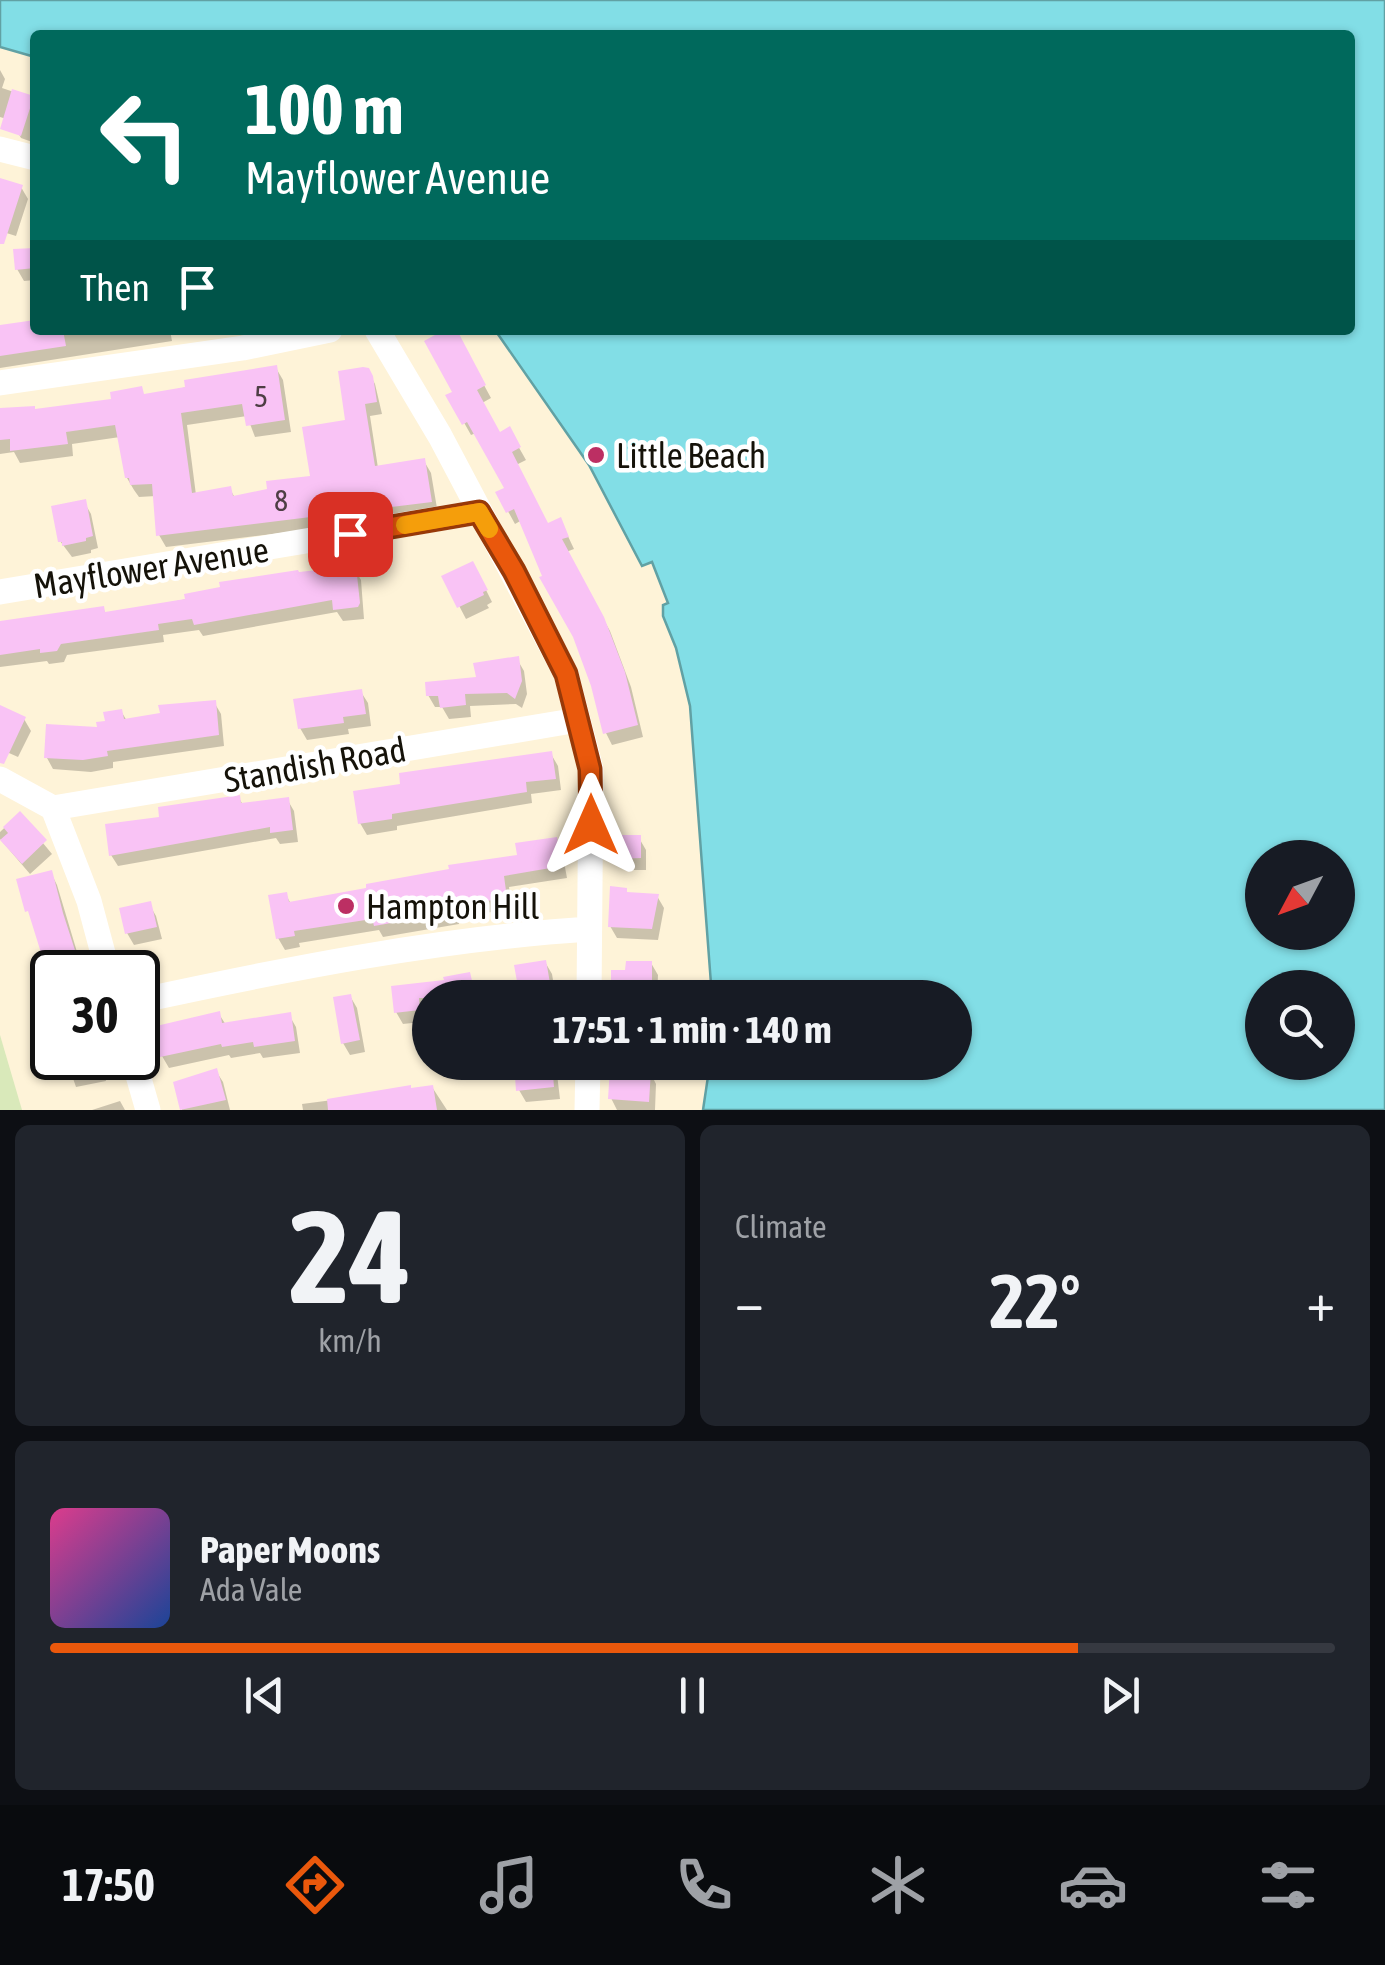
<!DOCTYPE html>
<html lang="en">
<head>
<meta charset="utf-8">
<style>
	body { margin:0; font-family:"Asap Condensed",sans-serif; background:#20242c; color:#f1f3f6; height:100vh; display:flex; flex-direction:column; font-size:38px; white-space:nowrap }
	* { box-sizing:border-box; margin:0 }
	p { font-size:32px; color:#9ea1a6 }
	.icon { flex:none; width:55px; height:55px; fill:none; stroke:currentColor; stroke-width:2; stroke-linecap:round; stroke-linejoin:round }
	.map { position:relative; height:1110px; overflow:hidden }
	.side { display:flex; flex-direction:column; gap:15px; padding:15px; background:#0d0f14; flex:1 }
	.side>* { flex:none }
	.banner { position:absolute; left:30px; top:30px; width:1325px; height:305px; border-radius:10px; box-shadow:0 2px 8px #0004; background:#00695c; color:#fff; overflow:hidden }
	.needle { width:65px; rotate:229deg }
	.buttons { position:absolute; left:1245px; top:840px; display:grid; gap:20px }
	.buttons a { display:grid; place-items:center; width:110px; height:110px; border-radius:50%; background:#171b24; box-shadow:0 2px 8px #0004; font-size:50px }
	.speed { position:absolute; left:30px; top:950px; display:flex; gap:20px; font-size:50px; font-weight:700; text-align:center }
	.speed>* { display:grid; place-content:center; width:130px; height:130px; border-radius:50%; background:#171b24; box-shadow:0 2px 8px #0004; line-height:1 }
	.speed .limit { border:5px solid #111; border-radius:15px; background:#fff; color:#111 }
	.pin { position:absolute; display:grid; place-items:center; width:85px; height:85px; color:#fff; margin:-42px; border-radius:20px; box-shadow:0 5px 15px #0006 }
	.me { position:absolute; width:110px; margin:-55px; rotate:0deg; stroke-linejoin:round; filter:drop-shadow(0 0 8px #0008) }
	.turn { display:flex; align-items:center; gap:35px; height:210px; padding:0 50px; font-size:45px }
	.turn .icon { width:130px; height:130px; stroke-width:2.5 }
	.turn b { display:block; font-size:70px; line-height:85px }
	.then { display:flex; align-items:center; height:95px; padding:0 50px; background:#0003; gap:20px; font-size:38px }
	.big { font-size:75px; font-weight:700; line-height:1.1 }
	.side .tile { flex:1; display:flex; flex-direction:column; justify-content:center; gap:15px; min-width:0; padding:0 35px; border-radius:15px; background:#20242c }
	.side .dial { align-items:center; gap:0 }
	.dial b { font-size:130px; line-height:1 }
	.song { display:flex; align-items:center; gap:30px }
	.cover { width:120px; height:120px; border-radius:15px; background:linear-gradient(135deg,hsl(330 70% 55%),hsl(220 70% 35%)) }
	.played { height:10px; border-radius:5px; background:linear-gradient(90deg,#ea580c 80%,#363941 80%) }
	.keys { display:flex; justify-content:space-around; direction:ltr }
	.heat { display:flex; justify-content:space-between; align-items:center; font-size:55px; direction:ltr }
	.side .tiles { flex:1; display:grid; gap:15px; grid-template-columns:1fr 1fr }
	.tile:last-child { grid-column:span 2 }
	.trip { position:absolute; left:412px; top:980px; width:560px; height:100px; border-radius:50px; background:#171b24; box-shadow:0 2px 8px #0004; font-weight:700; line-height:100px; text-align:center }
	.tabs { display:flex; height:160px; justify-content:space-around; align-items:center; background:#090b0e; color:#9ea1a6 }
	.tabs .icon { width:70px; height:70px }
	.tabs .selected { color:#ea580c }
	.tabs b { font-size:45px; color:#f1f3f6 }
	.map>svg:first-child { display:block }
	.green { fill:#d9e9ba }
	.water { fill:#82dee6; stroke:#61a1a4; stroke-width:2.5; fill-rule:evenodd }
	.shadow { fill:#0003 }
	.building { fill:#f9c3f5 }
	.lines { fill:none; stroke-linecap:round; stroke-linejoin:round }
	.minor { stroke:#fff; stroke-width:25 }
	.route-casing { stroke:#983908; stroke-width:25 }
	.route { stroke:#ea580c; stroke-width:18 }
	.slow { stroke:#f59e0b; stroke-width:18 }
	.poi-dot { fill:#bc2f63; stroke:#fff; stroke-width:4 }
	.labels { text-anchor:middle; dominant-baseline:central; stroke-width:9; stroke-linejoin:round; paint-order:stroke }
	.number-label { font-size:30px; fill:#4e3e44 }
	.poi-label { font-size:35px; fill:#151209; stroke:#fff; text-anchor:start }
	.street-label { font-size:35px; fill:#151209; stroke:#fff }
</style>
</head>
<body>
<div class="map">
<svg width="1385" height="1110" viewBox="0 0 1385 1110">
	<rect width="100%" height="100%" fill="#fef3d8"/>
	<path class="green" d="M0,1035L22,1110H0Z"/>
	<path class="water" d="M0,0H1385V1110H703L710,1063L955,1062V998L712,997L690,706L676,648L663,616V605L668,603L652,562L642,566L589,465L495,330H1350V35H35V57L0,47ZM1262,858H1338V932H1262ZM1262,988H1338V1062H1262Z"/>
	<path class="shadow" d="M0,70L5,79L2,88L35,99V143L21,138L14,126L16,122L0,117Z
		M0,180L21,187L28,199L16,236L0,231Z
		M35,250V280L24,281L17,269Z
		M35,322V330H170L172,341L0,368V327Z
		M449,330H454L491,398L482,403L499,435L509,430L526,460L516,465L548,525L566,532L574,549L566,552L610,631L631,687L643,737L612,745L606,733L594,685L575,636L522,520L515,524L498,493L507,489L476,433L471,435L449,396L456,393Z
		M276,368L283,380L291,432L255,437L247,416L187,425L196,495L230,489L235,498L313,478L348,422L368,371L375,384L382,414L370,416L378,468L424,461L431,473L438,514L166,547L159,535L156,496L139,497L134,490L127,478L120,437L72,444L73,456L20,463L14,452L0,454V412L21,414L145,396Z
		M84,502L91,514L98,548L91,550V553L72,557L60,541Z
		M354,568L361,580L364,619L343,621L337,612L203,636L199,630L163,635L164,642L67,655L64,662L49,664L47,661L0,667V623L103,608L106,614Z
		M479,576L492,602L487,605L489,608L466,619L444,577Z
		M517,659L524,671L527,694L522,708L516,704L470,706L471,717L449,719L442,707H435L428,695L478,679Z
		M361,692L368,703L371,726L348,729L349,734L307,740L300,728Z
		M214,702L221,714L224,746L113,762V768L91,772L53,769L47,758L100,730L121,711L127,721Z
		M0,716L24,719L31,731L18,757L0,749Z
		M551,754L558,766L561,790L531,794L532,803L397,826V830L367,835L360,823Z
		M239,798L243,805L287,799L294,811L298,842L280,844L276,838L118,866L111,855L162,819Z
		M19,814L52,854L30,874L0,839V832Z
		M639,838L646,850V870H626L619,858Z
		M556,839L562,851L567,878L509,887L512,909L458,917L459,924L383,937L379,930L299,943L300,947L285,950L278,938L286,895L291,904L520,857Z
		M51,873L57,885L83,972H52V998L50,999L39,969L48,967Z
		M657,896L664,908L658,940L617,938L610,926Z
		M149,904L156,916L162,939L134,945L127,933Z
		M545,962L552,974L556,998H522Z
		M651,963L658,975L657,998H614L628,972Z
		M469,975L477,998H430V1021L403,1024L396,1012L394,988L447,982Z
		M350,996L357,1008L365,1052L350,1055L343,1043Z
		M219,1014L226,1025L289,1015L296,1027L300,1053L263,1058L260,1053L231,1058L229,1055L169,1068L162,1056Z
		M66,1058H101L106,1081L76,1087Z
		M551,1062L557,1074L560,1099L526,1102L519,1090Z
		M216,1071L223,1082L230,1110H182L176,1083Z
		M650,1072L656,1084L655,1110H617L611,1098Z
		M432,1087L447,1110H303L302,1104Z
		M120,1101L125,1110H92Z"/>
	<path class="building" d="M12,89L34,96L21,136L0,129Z
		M0,178L23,185L4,244H0Z
		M35,248V268L15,270L13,249Z
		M35,320V330H63L66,346L0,356V325Z
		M444,330H457L486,385L477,390L500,432L510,426L521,447L512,452L548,523L561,517L569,537L562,539L604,617L625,672L638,725L603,734L591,686L573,637L539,577L542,576L514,509L506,513L495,492L504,488L467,422L462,425L445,395L452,392L424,341Z
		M277,365L285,420L246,426L242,404L181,413L192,493L231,486L233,496L267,489L266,481L310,476L302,427L345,420L338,371L363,367L369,368L373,376L377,402L365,404L375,466L425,458L432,502L156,536L152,484L130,485L129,478H125L115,425L66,432L68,444L10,451V439L0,440V408L35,406V409L111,399L110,392L142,386L144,394L185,387L184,380Z
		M86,499L93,536L86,538V541L62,546V542H58L51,506Z
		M473,561L488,590L483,592L484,595L457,608L441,576Z
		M356,566L360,603L358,607L333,610L332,600L194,625L192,619L158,624L159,630L61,644L57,651L40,653V649L0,655V621L104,606L105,612L185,599L184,594L220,587L219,582L298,570L299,572Z
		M519,656L522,681L515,699L507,693L465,694L466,705L440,708L438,696H426L425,682L476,677L473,663Z
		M362,689L366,714L343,717L344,723L298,729L293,699Z
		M216,700L219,735L107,751L108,756L83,760L44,758L46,724L97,727L96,722L105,721L103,712L122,709L124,719L160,713L158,705Z
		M0,705L26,717L4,764L0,763Z
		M552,751L556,779L526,782L527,792L392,814V819L358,824L353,791L400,784L399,773Z
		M240,795L241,803L289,797L293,830L270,833V827L109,856L105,824L159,817L158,807Z
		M20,811L47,840L22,864L0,840L8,833L3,827Z
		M616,835H641V858L616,859Z
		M557,837L562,866L504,876L507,898L453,906L454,912L374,926L372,919L294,931L295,936L276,939L268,895L287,892L289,902L366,888V884L449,869L448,865L517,855L515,843Z
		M52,870L63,913L82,972H47L28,911L25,912L16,879Z
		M610,886L627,888V892L659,894L652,929L608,927Z
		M151,901L157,927L125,934L119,908Z
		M546,960L551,989L549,998H520L514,965Z
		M626,961H652V997H611V970H625Z
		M470,972L476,998H419L420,1010L394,1013L391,986L444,980L443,977Z
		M351,994L360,1040L341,1044L333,997Z
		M220,1011L222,1023L291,1012L295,1041L254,1047L253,1042L222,1047L221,1044L160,1057L152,1027Z
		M63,1058H116L117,1066L67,1076Z
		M514,1062H552L554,1087L516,1091Z
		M217,1068L226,1100L180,1110L173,1082Z
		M610,1068L651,1070L649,1102L608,1099Z
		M411,1085V1088L433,1085L437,1110H328L327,1099Z"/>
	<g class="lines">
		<path class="minor" d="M0,149L35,158
			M377,330L440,436L566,674L591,769L589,998
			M0,383L243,348L330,330
			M0,592L479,512
			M0,779L53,808L89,901L108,972
			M53,808L578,720
			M138,1001C286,969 437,939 589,929
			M133,1058L148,1110
			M587,1110L588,1062"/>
	</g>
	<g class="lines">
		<g class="route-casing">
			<path id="route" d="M350,534L479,512L514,571L566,674L590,769L591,825"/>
		</g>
		<use href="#route" class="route"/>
		<path class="slow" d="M405,525L479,512L489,529"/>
	</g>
	<g class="poi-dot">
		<circle cx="596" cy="455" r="10"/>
		<circle cx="346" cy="906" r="10"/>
	</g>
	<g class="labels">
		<g class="number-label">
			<text x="261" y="396">5</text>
			<text x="281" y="500">8</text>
		</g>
		<g class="poi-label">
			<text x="616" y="455">Little Beach</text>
			<text x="366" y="906">Hampton Hill</text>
		</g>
		<g class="street-label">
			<text transform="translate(151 567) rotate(-9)">Mayflower Avenue</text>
			<text transform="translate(315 764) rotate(-10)">Standish Road</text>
		</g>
	</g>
</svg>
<div class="buttons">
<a><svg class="needle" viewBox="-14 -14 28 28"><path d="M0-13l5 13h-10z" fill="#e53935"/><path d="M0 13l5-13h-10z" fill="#9ea1a6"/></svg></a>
<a><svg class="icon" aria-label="search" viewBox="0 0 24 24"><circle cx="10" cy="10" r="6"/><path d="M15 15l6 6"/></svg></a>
</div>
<div class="speed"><div class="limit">30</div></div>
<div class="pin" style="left:350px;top:534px;background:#d93025"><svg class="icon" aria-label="arrive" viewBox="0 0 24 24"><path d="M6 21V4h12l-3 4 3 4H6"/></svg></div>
<svg class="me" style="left:591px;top:825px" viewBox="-20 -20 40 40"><path d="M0-17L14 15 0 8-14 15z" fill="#ea580c" stroke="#fff" stroke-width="4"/></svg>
<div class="trip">17:51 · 1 min · 140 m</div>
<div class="banner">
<div class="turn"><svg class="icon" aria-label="left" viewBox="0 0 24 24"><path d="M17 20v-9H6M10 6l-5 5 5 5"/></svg><div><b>100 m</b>Mayflower Avenue</div></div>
<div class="then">Then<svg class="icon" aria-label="arrive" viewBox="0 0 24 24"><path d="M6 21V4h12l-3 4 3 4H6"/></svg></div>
</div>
</div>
<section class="side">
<div class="tiles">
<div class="tile dial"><b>24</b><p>km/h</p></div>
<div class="tile"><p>Climate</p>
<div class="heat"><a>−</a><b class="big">22°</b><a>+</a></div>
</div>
<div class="tile">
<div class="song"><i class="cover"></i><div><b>Paper Moons</b><p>Ada Vale</p></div></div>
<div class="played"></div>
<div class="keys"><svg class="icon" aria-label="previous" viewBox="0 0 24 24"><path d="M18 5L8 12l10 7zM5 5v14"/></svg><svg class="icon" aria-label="pause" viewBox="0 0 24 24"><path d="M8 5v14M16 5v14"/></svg><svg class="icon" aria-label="next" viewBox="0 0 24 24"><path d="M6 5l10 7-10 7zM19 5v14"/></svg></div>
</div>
</div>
</section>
<nav class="tabs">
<b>17:50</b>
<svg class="icon selected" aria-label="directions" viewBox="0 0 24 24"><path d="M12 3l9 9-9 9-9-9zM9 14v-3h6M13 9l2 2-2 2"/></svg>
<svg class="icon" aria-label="music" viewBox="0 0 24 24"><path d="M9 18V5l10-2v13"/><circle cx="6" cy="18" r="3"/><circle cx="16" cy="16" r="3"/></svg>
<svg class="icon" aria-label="phone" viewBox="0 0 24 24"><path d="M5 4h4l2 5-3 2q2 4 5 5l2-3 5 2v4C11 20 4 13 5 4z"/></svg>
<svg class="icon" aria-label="climate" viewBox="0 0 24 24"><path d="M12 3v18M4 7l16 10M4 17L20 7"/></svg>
<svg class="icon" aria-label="car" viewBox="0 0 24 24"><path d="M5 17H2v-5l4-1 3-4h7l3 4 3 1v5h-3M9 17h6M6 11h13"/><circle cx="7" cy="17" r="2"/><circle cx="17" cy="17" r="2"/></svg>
<svg class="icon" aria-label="filters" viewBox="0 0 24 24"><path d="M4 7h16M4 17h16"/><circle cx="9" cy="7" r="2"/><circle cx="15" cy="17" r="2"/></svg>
</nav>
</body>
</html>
